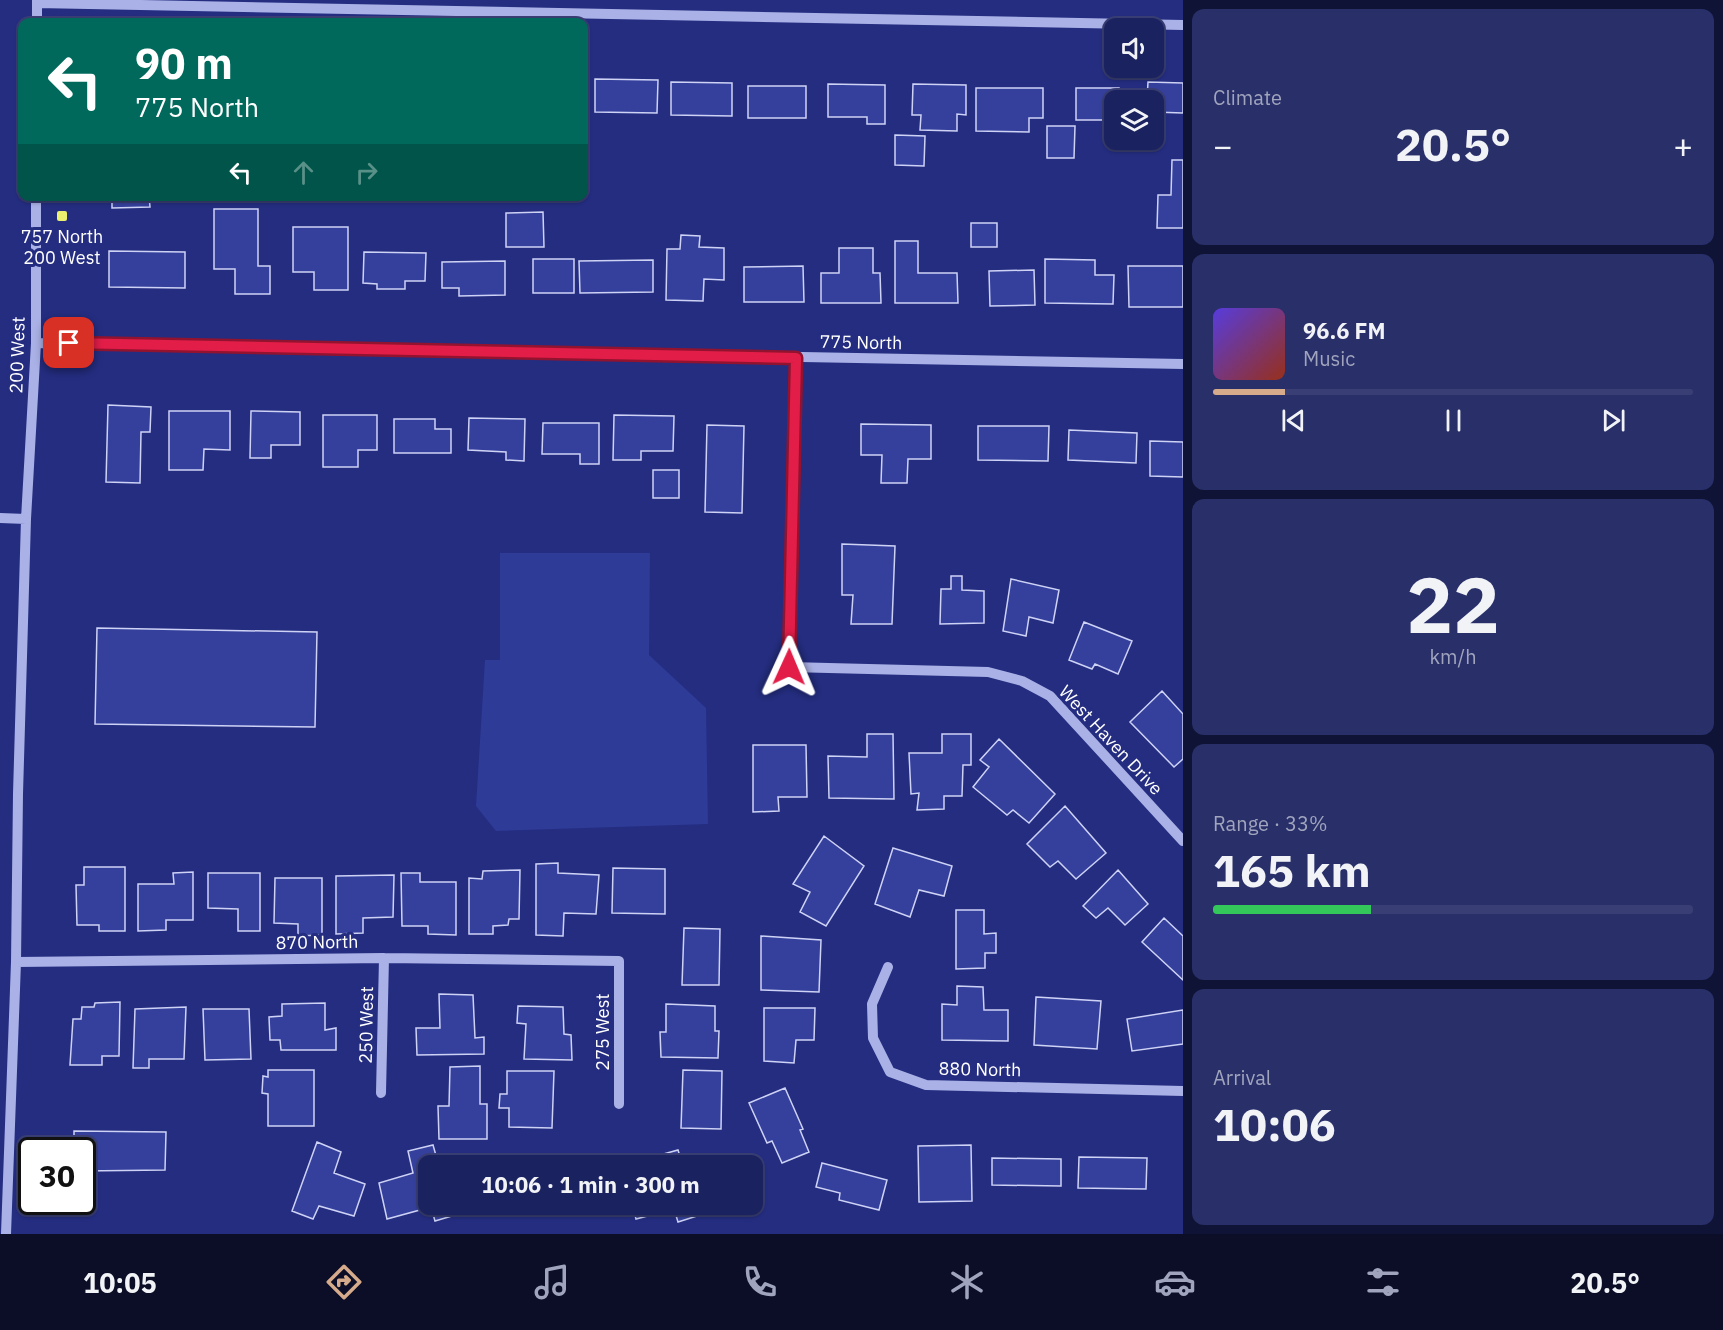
<!DOCTYPE html>
<html lang="en">
<head>
<meta charset="utf-8">
<style>
	body { margin:0; font-family:"IBM Plex Sans",sans-serif; background:#282f69; color:#f1f3f6; height:100vh; display:flex; flex-direction:column; font-size:22px; white-space:nowrap }
	* { box-sizing:border-box; margin:0 }
	p { font-size:20px; color:#a0a4bd }
	.icon { flex:none; width:33px; height:33px; fill:none; stroke:currentColor; stroke-width:2; stroke-linecap:round; stroke-linejoin:round }
	.map { position:relative; flex:1; overflow:hidden }
	.panel { display:flex; flex-direction:column; gap:9px; padding:9px; background:#0f1335; width:540px }
	.panel>* { flex:none }
	.guide { position:absolute; left:18px; top:18px; width:570px; height:183px; border-radius:12px; box-shadow:0 2px 4px #0004,0 0 0 2px #393f75; background:#00695c; color:#fff; overflow:hidden }
	.fabs { position:absolute; left:1104px; top:18px; display:grid; gap:12px }
	.fabs a { display:grid; place-items:center; width:60px; height:60px; border-radius:12px; background:#1b2260; box-shadow:0 2px 4px #0004,0 0 0 2px #393f75; font-size:30px }
	.speed { position:absolute; left:18px; top:1137px; display:flex; gap:12px; font-size:30px; font-weight:700; text-align:center }
	.speed>* { display:grid; place-content:center; width:78px; height:78px; border-radius:50%; background:#1b2260; box-shadow:0 2px 4px #0004,0 0 0 2px #393f75; line-height:1 }
	.speed .limit { border:3px solid #111; border-radius:9px; background:#fff; color:#111 }
	.pin { position:absolute; display:grid; place-items:center; width:51px; height:51px; color:#fff; margin:-26px; border-radius:12px; box-shadow:0 3px 9px #0006 }
	.me { position:absolute; width:66px; margin:-33px; rotate:1deg; stroke-linejoin:round; filter:drop-shadow(0 0 4px #0008) }
	.turn { display:flex; align-items:center; gap:21px; height:126px; padding:0 18px; font-size:27px }
	.turn .icon { width:78px; height:78px; stroke-width:2.5 }
	.turn b { display:block; font-size:42px; line-height:51px }
	.lanes { display:flex; align-items:center; height:57px; padding:0 18px; background:#0003; justify-content:center; gap:30px; direction:ltr }
	.lanes .off { opacity:.35 }
	.big { font-size:45px; font-weight:700; line-height:1.1 }
	.panel .tile { flex:1; display:flex; flex-direction:column; justify-content:center; gap:9px; min-width:0; padding:0 21px; border-radius:12px; background:#282f69 }
	.panel .dial { align-items:center; gap:0 }
	.dial b { font-size:78px; line-height:1 }
	.song { display:flex; align-items:center; gap:18px }
	.cover { width:72px; height:72px; border-radius:9px; background:linear-gradient(135deg,hsl(250 70% 55%),hsl(10 70% 35%)) }
	.played { height:6px; border-radius:3px; background:linear-gradient(90deg,#d6ab8b 15%,#393f75 15%) }
	.keys { display:flex; justify-content:space-around; direction:ltr }
	.heat { display:flex; justify-content:space-between; align-items:center; font-size:33px; direction:ltr }
	.charge { height:9px; border-radius:4px; background:linear-gradient(90deg,#34c759 33%,#393f75 0) }
	.trip { position:absolute; left:418px; top:1155px; width:345px; height:60px; border-radius:12px; background:#1b2260; box-shadow:0 2px 4px #0004,0 0 0 2px #393f75; font-weight:700; line-height:60px; text-align:center }
	.dock { display:flex; height:96px; justify-content:space-around; align-items:center; background:#0b0e26; color:#a0a4bd }
	.dock .icon { width:42px; height:42px }
	.dock .active { color:#d6ab8b }
	.dock b { font-size:27px; color:#f1f3f6 }
	main { display:flex; flex:1; min-height:0 }
	.map>svg:first-child { display:block }
	.green { fill:#2e3b97 }
	.building { fill:#34409c; stroke:#ced2f5; stroke-width:1.5 }
	.lines { fill:none; stroke-linecap:round; stroke-linejoin:round }
	.minor { stroke:#aab1e6; stroke-width:10 }
	.route-casing { stroke:#92132f; stroke-width:15 }
	.route { stroke:#e11d48; stroke-width:10 }
	.poi-dot { fill:#ebf16e; stroke:#242d80; stroke-width:2 }
	.labels { text-anchor:middle; dominant-baseline:central; stroke-width:6; stroke-linejoin:round; paint-order:stroke }
	.poi-label { font-size:18px; fill:#fff; stroke:#242d80 }
	.street-label { font-size:18px; fill:#fff; stroke:#242d80 }
</style>
</head>
<body>
<main>
<div class="map">
<svg width="1183" height="1234" viewBox="0 0 1183 1234">
	<rect width="100%" height="100%" fill="#242d80"/>
	<path class="green" d="M500,553H650L649,655L706,708L708,824L496,831L476,806L485,660H500Z"/>
	<path class="building" d="M595,79L658,80L657,113L595,112Z
		M671,82L732,83V116L671,115Z
		M1148,82L1183,83V113L1154,112V100H1147Z
		M828,84L885,85V124H867V117H828Z
		M913,84L966,85V115L957,114V131L920,130L921,115H912Z
		M748,86H806V118H748Z
		M976,88H1043V118H1029V132L976,131Z
		M1076,88H1119V100H1114V120H1076Z
		M1047,126H1075L1074,158H1047Z
		M895,135L925,136L924,166L895,165Z
		M1172,160H1183V228H1157L1158,195H1171Z
		M112,196H149L150,207L112,208Z
		M214,209H258V266H270V294H235V269H214Z
		M543,212L544,247H506V213Z
		M971,223H997V247H971Z
		M293,227H348V290H314V272H293Z
		M681,235L700,236L699,247L724,248V280L704,279L703,301L666,300L667,249H680Z
		M895,241H918V273H957L958,303H895Z
		M839,248H873V273H880L881,303H821V273H839Z
		M109,251L185,252V288L109,287Z
		M364,252L426,253L425,281H405V289H377V284L363,283Z
		M533,259H574V293H533Z
		M1045,259L1095,260V275H1114L1113,304L1045,303Z
		M653,260V292L580,293L579,261Z
		M505,261V295L459,296V288H442V262Z
		M803,266L804,302H744V267Z
		M1128,266H1183V307H1129Z
		M1034,270L1035,305L990,306L989,271Z
		M108,405L151,407L150,432H141L140,483L106,482Z
		M169,411H230V450L204,449L203,470H169Z
		M251,411L300,412V445H271V458H250Z
		M323,415H377V450H358V467H323Z
		M614,415L674,416L673,451H641V460H613Z
		M469,418L525,419L524,461L506,460V452L468,450Z
		M394,419H435V429H451V453H394Z
		M543,423H599V464H580V454H542Z
		M861,424L931,425V459H908L907,483H881L882,455H861Z
		M707,425L744,426L742,513L705,512Z
		M978,426H1049L1048,461L978,460Z
		M1069,430L1137,433L1136,463L1068,460Z
		M1150,441L1183,442V477L1150,476Z
		M653,470H679V498H653Z
		M842,544L895,546L892,624H851L853,595H842Z
		M951,576H962V590L984,591V623L940,624L941,589H951Z
		M1011,579L1059,590L1053,623L1029,617L1026,636L1003,631Z
		M1084,622L1132,641L1118,674L1095,664L1092,669L1069,660Z
		M97,628L317,632L315,727L95,724Z
		M1162,691L1183,714V759L1174,767L1130,722Z
		M867,734H893L894,799L829,798L828,756L867,757Z
		M942,734H971V765H963L962,796H944V809L917,810L919,793L911,794L909,753H942Z
		M999,739L1055,794L1029,823L1013,810L1007,815L973,787L989,767L980,760Z
		M753,745H806L807,797H778L779,811L753,812Z
		M1065,806L1106,853L1076,879L1058,861L1050,867L1027,844Z
		M824,836L864,866L826,926L800,912L810,892L793,884Z
		M893,848L952,866L944,896L919,890L910,917L875,904Z
		M558,863V873L599,875L596,914L564,913L563,936L536,935V864Z
		M84,867H125V931H99V925H77L76,885H84Z
		M613,868L665,869V914L612,913Z
		M520,870L519,919H509L508,925L493,926V934H469V878L482,879L483,871Z
		M1118,870L1148,904L1125,925L1108,908L1096,918L1083,906Z
		M193,872V920H166V930L138,931V884H174L173,873Z
		M208,873H260V931H238V909L208,908Z
		M401,873H420V882H456V935L428,934V926H402Z
		M394,875L393,917L363,918V933L336,934V876Z
		M275,878H322V935L298,936V924L274,923Z
		M956,910H984V934L996,933V953H985V968L956,969Z
		M1164,918L1183,936V980L1142,942Z
		M684,928L720,929L719,985H682Z
		M761,936L821,940L819,992L761,990Z
		M957,986L983,987L984,1010H1008V1041L942,1040V1004L957,1005Z
		M439,994L473,995L475,1038L484,1037V1054L417,1055L416,1028H440Z
		M1036,997L1101,1001L1097,1049L1034,1045Z
		M120,1002L119,1056H102V1065H70L73,1019H81L82,1007H94L95,1003Z
		M325,1003V1030L336,1028V1050H281L280,1040H270L269,1017L282,1016V1004Z
		M666,1004L715,1006V1031H719L718,1058L661,1057L660,1032H666Z
		M518,1006L563,1007L564,1034L571,1035L572,1060L524,1059L526,1024L517,1023Z
		M186,1007L184,1059H149V1068H133L135,1009Z
		M764,1008H815L814,1040H796L794,1063L764,1061Z
		M203,1009H249L251,1059L205,1060Z
		M1183,1010V1044L1132,1051L1127,1019Z
		M480,1066V1104H487V1139H439L438,1106H449L450,1067Z
		M268,1070H314V1126H268V1094L262,1093L263,1076L268,1077Z
		M683,1070L722,1071L721,1129L681,1128Z
		M507,1071H554L552,1128L509,1127V1108H499L500,1094H507Z
		M785,1088L803,1129L800,1130L809,1152L782,1163L772,1141L767,1143L749,1103Z
		M74,1131L166,1132L165,1170L82,1171V1150H74Z
		M317,1142L341,1152L334,1173L365,1184L354,1216L319,1206L313,1219L292,1211Z
		M433,1145L439,1166H429V1204H449L452,1216L435,1221L431,1207L387,1219L379,1183L413,1173L408,1151Z
		M971,1145L972,1201L919,1202L918,1146Z
		M678,1150L683,1166H651L649,1158Z
		M1079,1157L1147,1158L1146,1189L1078,1188Z
		M992,1158L1061,1159V1186L992,1185Z
		M822,1163L887,1180L879,1210L839,1200L840,1193L816,1187Z
		M632,1204H694L697,1216L678,1222L674,1209L636,1219Z"/>
	<g class="lines">
		<path class="minor" d="M37,3L1183,25
			M37,22V0
			M36,343L1183,364
			M796,358L789,667L988,672L1022,681L1050,696L1183,841
			M0,518L26,519
			M16,962L384,958L619,961V1104
			M888,967L872,1004L873,1038L890,1072L926,1085L1183,1091
			M381,1093L384,958
			M6,1234L16,962L18,794L26,519L36,343V196"/>
	</g>
	<g class="lines">
		<g class="route-casing">
			<path id="route" d="M69,343L796,358L789,667"/>
		</g>
		<use href="#route" class="route"/>
	</g>
	<rect class="poi-dot" x="56" y="210" width="12" height="12" rx="3"/>
	<g class="labels">
		<g class="poi-label">
			<text x="62" y="236">757 North<tspan x="62" dy="21">200 West</tspan></text>
		</g>
		<g class="street-label">
			<text transform="translate(861 342) rotate(1)">775 North</text>
			<text transform="translate(17 355) rotate(-88)">200 West</text>
			<text transform="translate(1111 740) rotate(47)">West Haven Drive</text>
			<text transform="translate(317 942) rotate(-1)">870 North</text>
			<text transform="translate(366 1025) rotate(-89)">250 West</text>
			<text transform="translate(602 1032) rotate(-90)">275 West</text>
			<text transform="translate(980 1069) rotate(1)">880 North</text>
		</g>
	</g>
</svg>
<div class="fabs">
<a><svg class="icon" aria-label="sound" viewBox="0 0 24 24"><path d="M4 9h4l5-4v14l-5-4H4zM17 9q2 3 0 6"/></svg></a>
<a><svg class="icon" aria-label="layers" viewBox="0 0 24 24"><path d="M12 4l9 5-9 5-9-5zM3 14l9 5 9-5"/></svg></a>
</div>
<div class="speed"><div class="limit">30</div></div>
<div class="pin" style="left:69px;top:343px;background:#d93025"><svg class="icon" aria-label="arrive" viewBox="0 0 24 24"><path d="M6 21V4h12l-3 4 3 4H6"/></svg></div>
<svg class="me" style="left:789px;top:667px" viewBox="-20 -20 40 40"><path d="M0-17L14 15 0 8-14 15z" fill="#e11d48" stroke="#fff" stroke-width="4"/></svg>
<div class="trip">10:06 · 1 min · 300 m</div>
<div class="guide">
<div class="turn"><svg class="icon" aria-label="left" viewBox="0 0 24 24"><path d="M17 20v-9H6M10 6l-5 5 5 5"/></svg><div><b>90 m</b>775 North</div></div>
<div class="lanes"><svg class="icon" aria-label="left" viewBox="0 0 24 24"><path d="M17 20v-9H6M10 6l-5 5 5 5"/></svg><svg class="icon off" aria-label="ahead" viewBox="0 0 24 24"><path d="M12 20V5M6 11l6-6 6 6"/></svg><svg class="icon off" aria-label="right" viewBox="0 0 24 24"><path d="M7 20v-9h11M14 6l5 5-5 5"/></svg></div>
</div>
</div>
<section class="panel">
<div class="tile"><p>Climate</p>
<div class="heat"><a>−</a><b class="big">20.5°</b><a>+</a></div>
</div>
<div class="tile">
<div class="song"><i class="cover"></i><div><b>96.6 FM</b><p>Music</p></div></div>
<div class="played"></div>
<div class="keys"><svg class="icon" aria-label="previous" viewBox="0 0 24 24"><path d="M18 5L8 12l10 7zM5 5v14"/></svg><svg class="icon" aria-label="pause" viewBox="0 0 24 24"><path d="M8 5v14M16 5v14"/></svg><svg class="icon" aria-label="next" viewBox="0 0 24 24"><path d="M6 5l10 7-10 7zM19 5v14"/></svg></div>
</div>
<div class="tile dial"><b>22</b><p>km/h</p></div>
<div class="tile"><p>Range · 33%</p><b class="big">165 km</b><div class="charge"></div></div>
<div class="tile"><p>Arrival</p><b class="big">10:06</b></div>
</section>
</main>
<nav class="dock">
<b>10:05</b>
<svg class="icon active" aria-label="directions" viewBox="0 0 24 24"><path d="M12 3l9 9-9 9-9-9zM9 14v-3h6M13 9l2 2-2 2"/></svg>
<svg class="icon" aria-label="music" viewBox="0 0 24 24"><path d="M9 18V5l10-2v13"/><circle cx="6" cy="18" r="3"/><circle cx="16" cy="16" r="3"/></svg>
<svg class="icon" aria-label="phone" viewBox="0 0 24 24"><path d="M5 4h4l2 5-3 2q2 4 5 5l2-3 5 2v4C11 20 4 13 5 4z"/></svg>
<svg class="icon" aria-label="climate" viewBox="0 0 24 24"><path d="M12 3v18M4 7l16 10M4 17L20 7"/></svg>
<svg class="icon" aria-label="car" viewBox="0 0 24 24"><path d="M5 17H2v-5l4-1 3-4h7l3 4 3 1v5h-3M9 17h6M6 11h13"/><circle cx="7" cy="17" r="2"/><circle cx="17" cy="17" r="2"/></svg>
<svg class="icon" aria-label="filters" viewBox="0 0 24 24"><path d="M4 7h16M4 17h16"/><circle cx="9" cy="7" r="2"/><circle cx="15" cy="17" r="2"/></svg>
<b>20.5°</b>
</nav>
</body>
</html>
